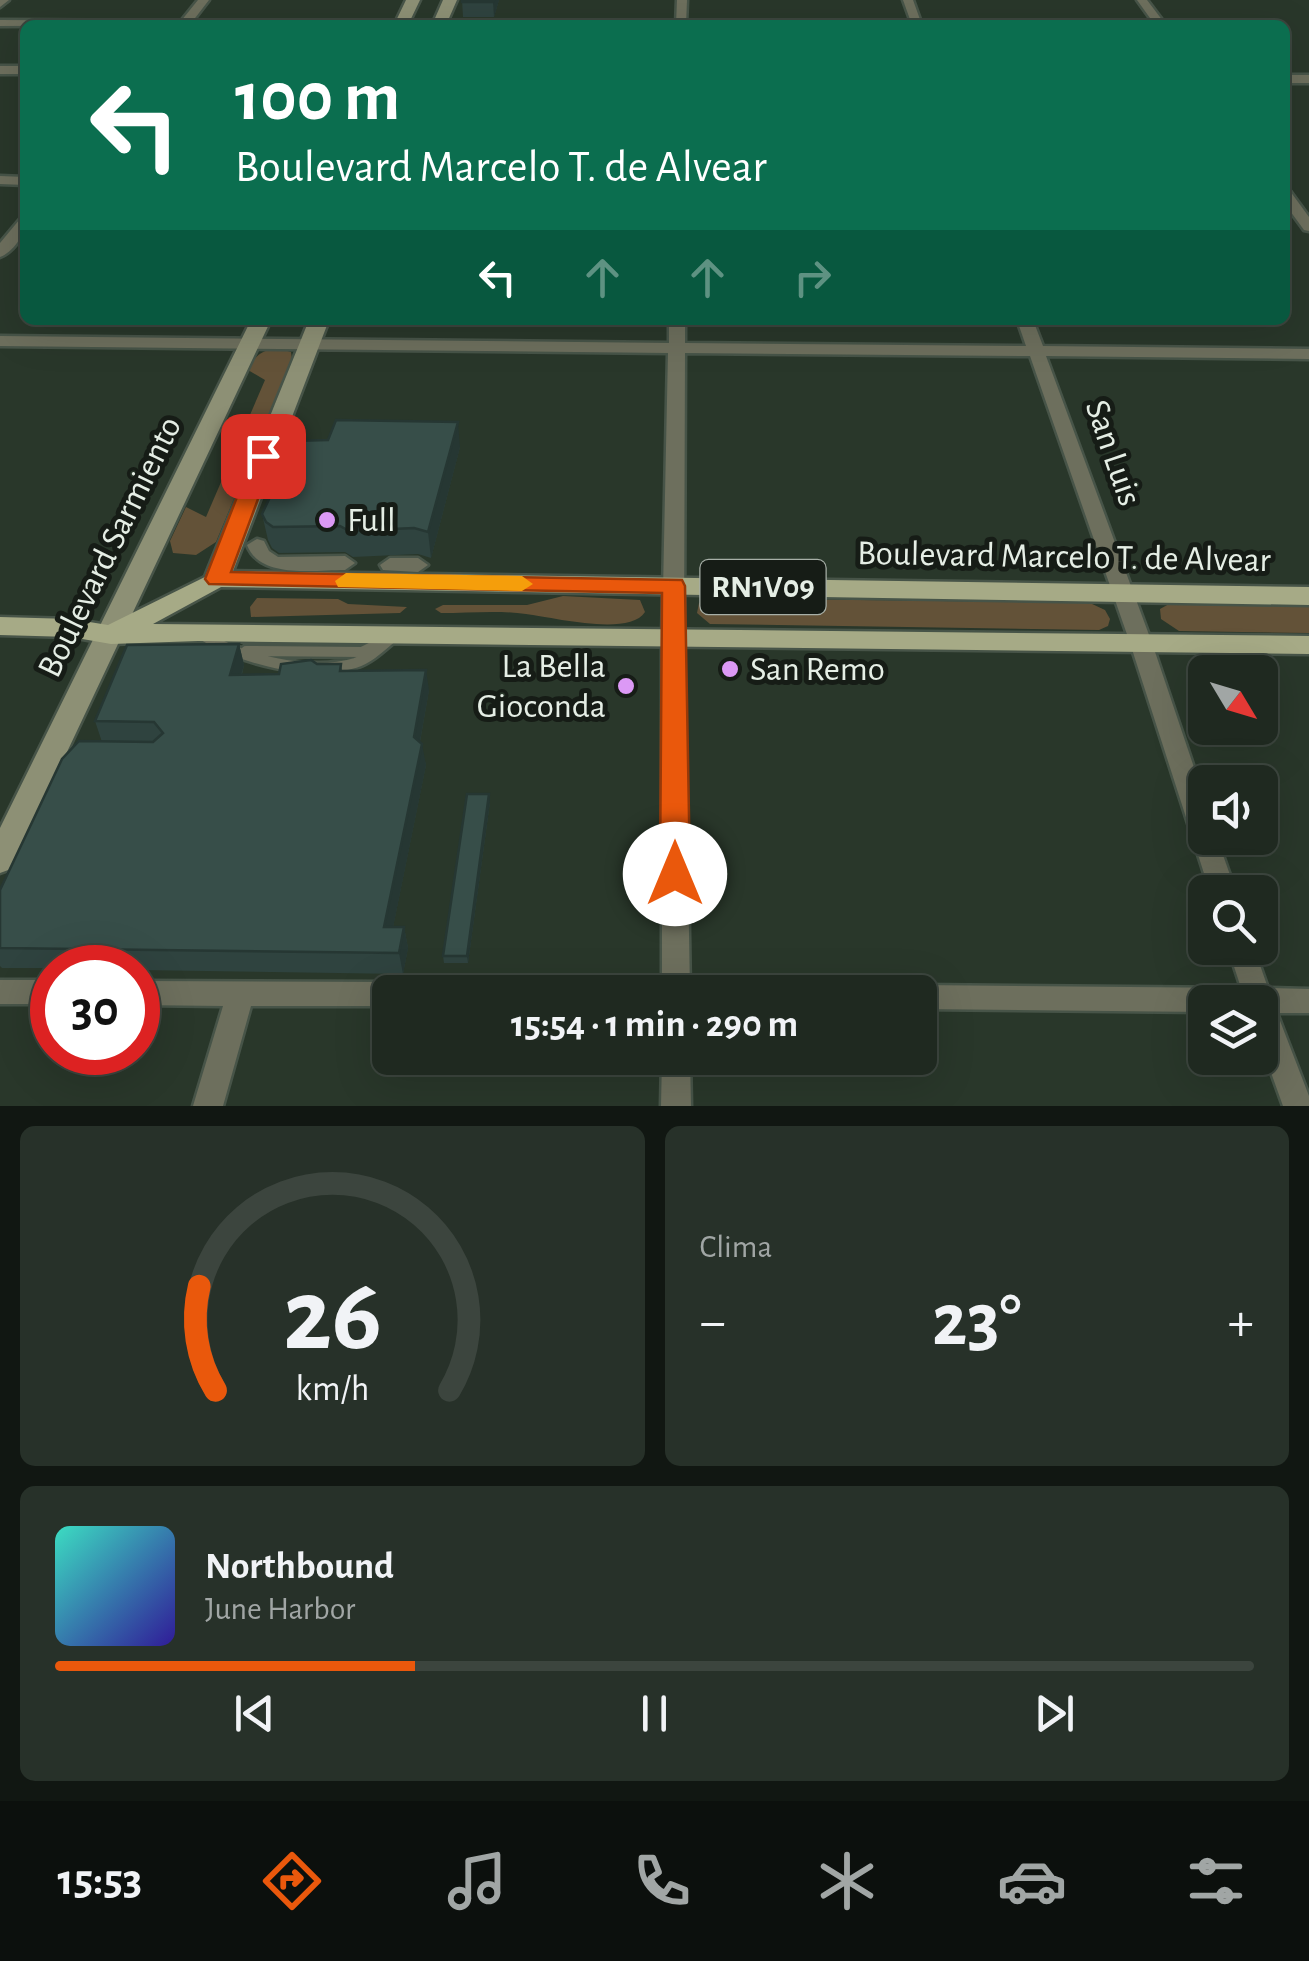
<!DOCTYPE html>
<html lang="es">
<head>
<meta charset="utf-8">
<style>
	body { margin:0; font-family:"Alegreya Sans",sans-serif; background:#273129; color:#f1f3f6; height:100vh; display:flex; flex-direction:column; font-size:38px; white-space:nowrap }
	* { box-sizing:border-box; margin:0 }
	p { font-size:32px; color:#a1a6a5 }
	.icon { flex:none; width:55px; height:55px; fill:none; stroke:currentColor; stroke-width:2; stroke-linecap:round; stroke-linejoin:round }
	.map { position:relative; height:1106px; overflow:hidden }
	.side { display:flex; flex-direction:column; gap:20px; padding:20px; background:#111712; flex:1 }
	.side>* { flex:none }
	.top-card { position:absolute; left:20px; top:20px; width:1270px; height:305px; border-radius:15px; box-shadow:0 10px 40px #0002,0 0 0 2px #3c453e; background:#0b6e4f; color:#fff; overflow:hidden }
	.needle { width:65px; rotate:128deg }
	.buttons { position:absolute; left:1188px; top:655px; display:grid; gap:20px }
	.buttons a { display:grid; place-items:center; width:90px; height:90px; border-radius:15px; background:#1f2920; box-shadow:0 10px 40px #0002,0 0 0 2px #3c453e; font-size:50px }
	.speed { position:absolute; left:30px; top:945px; display:flex; gap:20px; font-size:50px; font-weight:700; text-align:center }
	.speed>* { display:grid; place-content:center; width:130px; height:130px; border-radius:50%; background:#1f2920; box-shadow:0 10px 40px #0002,0 0 0 2px #3c453e; line-height:1 }
	.speed .limit { border:15px solid #d22; background:#fff; color:#111 }
	.pin { position:absolute; display:grid; place-items:center; width:85px; height:85px; color:#fff; margin:-42px; border-radius:20px; box-shadow:0 5px 15px #0006 }
	.me { position:absolute; width:110px; margin:-55px; rotate:0deg; stroke-linejoin:round; filter:drop-shadow(0 0 8px #0008) }
	.turn { display:flex; align-items:center; gap:35px; height:210px; padding:0 50px; font-size:45px }
	.turn .icon { width:130px; height:130px; stroke-width:2.5 }
	.turn b { display:block; font-size:70px; line-height:85px }
	.lanes { display:flex; align-items:center; height:95px; padding:0 50px; background:#0003; justify-content:center; gap:50px; direction:ltr }
	.lanes .off { opacity:.35 }
	.big { font-size:75px; font-weight:700; line-height:1.1 }
	.side .widget { flex:1; display:flex; flex-direction:column; justify-content:center; gap:15px; min-width:0; padding:0 35px; border-radius:15px; background:#273129 }
	.side .dial { align-items:center; gap:0 }
	.dial svg { height:260px; overflow:visible; fill:none; stroke:#3c453e; stroke-width:7; stroke-linecap:round; text-anchor:middle }
	.dial text { fill:#f1f3f6; stroke:none }
	.song { display:flex; align-items:center; gap:30px }
	.cover { width:120px; height:120px; border-radius:15px; background:linear-gradient(135deg,hsl(170 70% 55%),hsl(250 70% 35%)) }
	.played { height:10px; border-radius:5px; background:linear-gradient(90deg,#ea580c 30%,#3c453e 30%) }
	.keys { display:flex; justify-content:space-around; direction:ltr }
	.heat { display:flex; justify-content:space-between; align-items:center; font-size:55px; direction:ltr }
	.side .tiles { flex:1; display:grid; gap:20px; grid-template-columns:1fr 1fr }
	.widget:last-child { grid-column:span 2 }
	.trip { position:absolute; left:372px; top:975px; width:565px; height:100px; border-radius:15px; background:#1f2920; box-shadow:0 10px 40px #0002,0 0 0 2px #3c453e; font-weight:700; line-height:100px; text-align:center }
	.menu { display:flex; height:160px; justify-content:space-around; align-items:center; background:#0c100d; color:#a1a6a5 }
	.menu .icon { width:70px; height:70px }
	.menu .selected { color:#ea580c }
	.menu b { font-size:45px; color:#f1f3f6 }
	.map>svg:first-child { display:block }
	.green { fill:#635238 }
	.lines { fill:none; stroke-linecap:round; stroke-linejoin:round }
	.lane-casing { stroke:#475448; stroke-width:15 }
	.street-casing { stroke:#475448; stroke-width:5 }
	.secondary-casing { stroke:#475448; stroke-width:5 }
	.primary-casing { stroke:#475448; stroke-width:5 }
	.lane { stroke:#6d6f5d; stroke-width:10 }
	.street { fill:#6d6f5d; fill-rule:evenodd }
	.secondary { fill:#8d9075; fill-rule:evenodd }
	.primary { fill:#a6aa86; fill-rule:evenodd }
	.wall { fill:#2f433f }
	.shaded-wall { fill:#263733 }
	.building { fill:#374e49; stroke:#263733; stroke-width:2.5 }
	.route { fill:#ea580c; stroke:#983908; stroke-width:2.5 }
	.slow { fill:#f59e0b }
	.poi-dot { fill:#dc99f5; stroke:#161c16; stroke-width:4 }
	.labels { text-anchor:middle; dominant-baseline:central; stroke-width:10; stroke-linejoin:round; paint-order:stroke }
	.shield { fill:#161c16; stroke:#a7afa7; stroke-width:2.5 }
	.shield-label { font-size:32px; font-weight:bold; fill:#e5eee5 }
	.street-label { font-size:35px; fill:#e5eee5; stroke:#161c16 }
	.poi-label { font-size:35px; fill:#e5eee5; stroke:#161c16; text-anchor:start }
</style>
</head>
<body>
<div class="map">
<svg width="1309" height="1106" viewBox="0 0 1309 1106">
	<rect width="100%" height="100%" fill="#29372a"/>
	<path class="green" d="M278,348L291,352L292,359L216,542L196,555L173,553L170,541L186,507L206,517L265,380L248,370C255,355 262,350 278,348Z
		M563,596L640,600L645,612C629,637 552,617 526,614C499,610 468,613 441,613L435,609L443,605H527Z
		M257,598L338,599L348,604L407,607L400,613L251,617L250,607Z
		M709,598L1090,603L1105,610L1110,619L1108,626L1099,630L710,624L697,613L699,603Z
		M1169,604L1309,606V633L1179,631L1161,619L1160,609Z"/>
	<g class="lines">
		<g class="lane-casing">
			<path id="lane" d="M202,635C242,659 309,677 355,663C370,658 382,646 394,636
				M246,651L362,652L382,642"/>
		</g>
		<g class="street-casing">
			<path id="street" d="M0,0H9L0,7Z
				M198,0H209L192,22L210,25L0,26V20L181,21Z
				M677,0H687L686,25H676Z
				M903,0H913L922,25H912Z
				M1137,0H1147L1166,25H1155Z
				M0,66H25V74H0Z
				M1285,75H1309V83H1285Z
				M0,176L25,177V185L0,184Z
				M1285,190L1290,191L1309,217V231L1304,230L1285,204Z
				M25,218C25,234 15,251 0,257V243L20,219Z
				M669,320H685V343L1026,346L1017,320H1033L1043,346L1309,349V359L1046,356L1152,643L1205,800V838H1217L1236,892H1210L1130,643L1030,356L685,353L684,638L690,992H662V638L668,353L0,346V336L669,343Z
				M257,539L264,541L269,551L278,557L345,556L355,563L345,570C314,570 260,579 247,545Z
				M390,558H418L428,565L418,572L383,570L380,565Z
				M1228,948H1254L1268,988L1309,989V1013H1277L1309,1096V1106H1283L1260,1042V1002H1205V1012L920,1009V992H908L920,985L1241,988Z
				M0,980H52V1004H0Z
				M138,981L390,982L400,985L403,992H390V1006H251L223,1106H193L223,1006L138,1005Z
				M662,1058H690L691,1106H661Z"/>
		</g>
		<g class="secondary-casing">
			<path id="secondary" d="M406,0H420L408,25H394Z
				M443,0H457L446,25H432Z
				M251,320H271L16,860L11,869L0,873V828Z
				M309,320H329L230,579L217,587L208,585L204,579Z"/>
		</g>
		<g class="primary-casing">
			<path id="primary" d="M217,571L1309,587V605L221,587L153,624L1309,636V654L198,641L111,644L71,637L0,635V617L71,619L108,625Z"/>
		</g>
		<use href="#lane" class="lane"/>
		<use href="#street" class="street"/>
		<use href="#secondary" class="secondary"/>
		<use href="#primary" class="primary"/>
	</g>
	<path class="wall" d="M462,0H499L494,17H463Z
		M460,447L431,558L418,554L353,557L345,552L279,553L272,548L268,540L262,514L287,461L286,454Z
		M239,644L244,665L242,675L279,674L317,664H341L342,671L429,690L420,742L426,765L393,927H404L408,948L403,974L138,970V968H2L0,966V890L102,742L95,721Z
		M490,802L468,963H444L443,956Z"/>
	<path class="shaded-wall" d="M494,0H499L494,17L493,2Z
		M458,422L460,447L431,558L428,532Z
		M239,644L244,665L235,696L230,675Z
		M426,670L429,690L417,758L414,737Z
		M422,744L426,765L389,947L384,927Z
		M489,794L490,802L468,963L467,956Z
		M404,927L408,948L403,974L399,953Z"/>
	<path class="building" d="M462,0H494L493,2H462Z
		M336,420L458,422L428,532L414,528L349,531L340,526L273,527L266,522L262,514L288,459L286,454L291,441L328,440Z
		M239,644L230,675L279,674L281,664L311,660L317,664H341L340,671L426,670L414,737L422,744L384,927H404L399,953L0,948V890L62,759L79,741L153,742L163,733L154,722L95,721L127,645Z
		M467,794H489L467,956H443Z"/>
	<path class="route" d="M263,450L274,456L231,572L682,580L685,586L690,874L685,883L675,886L665,883L660,874L662,593L209,584L205,579L253,456Z"/>
	<path class="slow" d="M346,573L522,576L533,584L522,591L338,587L335,581Z"/>
	<g class="poi-dot">
		<circle cx="327" cy="520" r="10"/>
		<circle cx="730" cy="669" r="10"/>
		<circle cx="626" cy="686" r="10"/>
	</g>
	<g class="labels">
		<rect class="shield" x="700.5" y="560" width="125" height="54" rx="8"/>
		<g class="shield-label">
			<text x="763" y="587">RN1V09</text>
		</g>
		<g class="street-label">
			<text transform="translate(1113 453) rotate(71)">San Luis</text>
			<text transform="translate(110 547) rotate(-64)">Boulevard Sarmiento</text>
			<text transform="translate(1064 557) rotate(1)">Boulevard Marcelo T. de Alvear</text>
		</g>
		<g class="poi-label">
			<text x="347" y="520">Full</text>
			<text x="606" y="666" text-anchor="end">La Bella<tspan x="606" dy="40">Gioconda</tspan></text>
			<text x="750" y="669">San Remo</text>
		</g>
	</g>
</svg>
<div class="buttons">
<a><svg class="needle" viewBox="-14 -14 28 28"><path d="M0-13l5 13h-10z" fill="#e53935"/><path d="M0 13l5-13h-10z" fill="#a1a6a5"/></svg></a>
<a><svg class="icon" aria-label="sound" viewBox="0 0 24 24"><path d="M4 9h4l5-4v14l-5-4H4zM17 9q2 3 0 6"/></svg></a>
<a><svg class="icon" aria-label="search" viewBox="0 0 24 24"><circle cx="10" cy="10" r="6"/><path d="M15 15l6 6"/></svg></a>
<a><svg class="icon" aria-label="layers" viewBox="0 0 24 24"><path d="M12 4l9 5-9 5-9-5zM3 14l9 5 9-5"/></svg></a>
</div>
<div class="speed"><div class="limit">30</div></div>
<div class="pin" style="left:263px;top:456px;background:#d93025"><svg class="icon" aria-label="arrive" viewBox="0 0 24 24"><path d="M6 21V4h12l-3 4 3 4H6"/></svg></div>
<svg class="me" style="left:675px;top:874px" viewBox="-20 -20 40 40"><circle r="19" fill="#fff"/><path d="M0-13L10 11 0 6-10 11z" fill="#ea580c"/></svg>
<div class="trip">15:54 · 1 min · 290 m</div>
<div class="top-card">
<div class="turn"><svg class="icon" aria-label="left" viewBox="0 0 24 24"><path d="M17 20v-9H6M10 6l-5 5 5 5"/></svg><div><b>100 m</b>Boulevard Marcelo T. de Alvear</div></div>
<div class="lanes"><svg class="icon" aria-label="left" viewBox="0 0 24 24"><path d="M17 20v-9H6M10 6l-5 5 5 5"/></svg><svg class="icon off" aria-label="ahead" viewBox="0 0 24 24"><path d="M12 20V5M6 11l6-6 6 6"/></svg><svg class="icon off" aria-label="ahead" viewBox="0 0 24 24"><path d="M12 20V5M6 11l6-6 6 6"/></svg><svg class="icon off" aria-label="right" viewBox="0 0 24 24"><path d="M7 20v-9h11M14 6l5 5-5 5"/></svg></div>
</div>
</div>
<section class="side">
<div class="tiles">
<div class="widget dial"><svg viewBox="0 0 100 80">
<path d="M14 69A42 42 0 1 1 86 69"/>
<path d="M14 69A42 42 0 0 1 9 37" stroke="#ea580c"/>
<text x="50" y="56" font-size="32" font-weight="700">26</text>
<text x="50" y="72" font-size="11">km/h</text>
</svg></div>
<div class="widget"><p>Clima</p>
<div class="heat"><a>−</a><b class="big">23°</b><a>+</a></div>
</div>
<div class="widget">
<div class="song"><i class="cover"></i><div><b>Northbound</b><p>June Harbor</p></div></div>
<div class="played"></div>
<div class="keys"><svg class="icon" aria-label="previous" viewBox="0 0 24 24"><path d="M18 5L8 12l10 7zM5 5v14"/></svg><svg class="icon" aria-label="pause" viewBox="0 0 24 24"><path d="M8 5v14M16 5v14"/></svg><svg class="icon" aria-label="next" viewBox="0 0 24 24"><path d="M6 5l10 7-10 7zM19 5v14"/></svg></div>
</div>
</div>
</section>
<nav class="menu">
<b>15:53</b>
<svg class="icon selected" aria-label="directions" viewBox="0 0 24 24"><path d="M12 3l9 9-9 9-9-9zM9 14v-3h6M13 9l2 2-2 2"/></svg>
<svg class="icon" aria-label="music" viewBox="0 0 24 24"><path d="M9 18V5l10-2v13"/><circle cx="6" cy="18" r="3"/><circle cx="16" cy="16" r="3"/></svg>
<svg class="icon" aria-label="phone" viewBox="0 0 24 24"><path d="M5 4h4l2 5-3 2q2 4 5 5l2-3 5 2v4C11 20 4 13 5 4z"/></svg>
<svg class="icon" aria-label="climate" viewBox="0 0 24 24"><path d="M12 3v18M4 7l16 10M4 17L20 7"/></svg>
<svg class="icon" aria-label="car" viewBox="0 0 24 24"><path d="M5 17H2v-5l4-1 3-4h7l3 4 3 1v5h-3M9 17h6M6 11h13"/><circle cx="7" cy="17" r="2"/><circle cx="17" cy="17" r="2"/></svg>
<svg class="icon" aria-label="filters" viewBox="0 0 24 24"><path d="M4 7h16M4 17h16"/><circle cx="9" cy="7" r="2"/><circle cx="15" cy="17" r="2"/></svg>
</nav>
</body>
</html>
